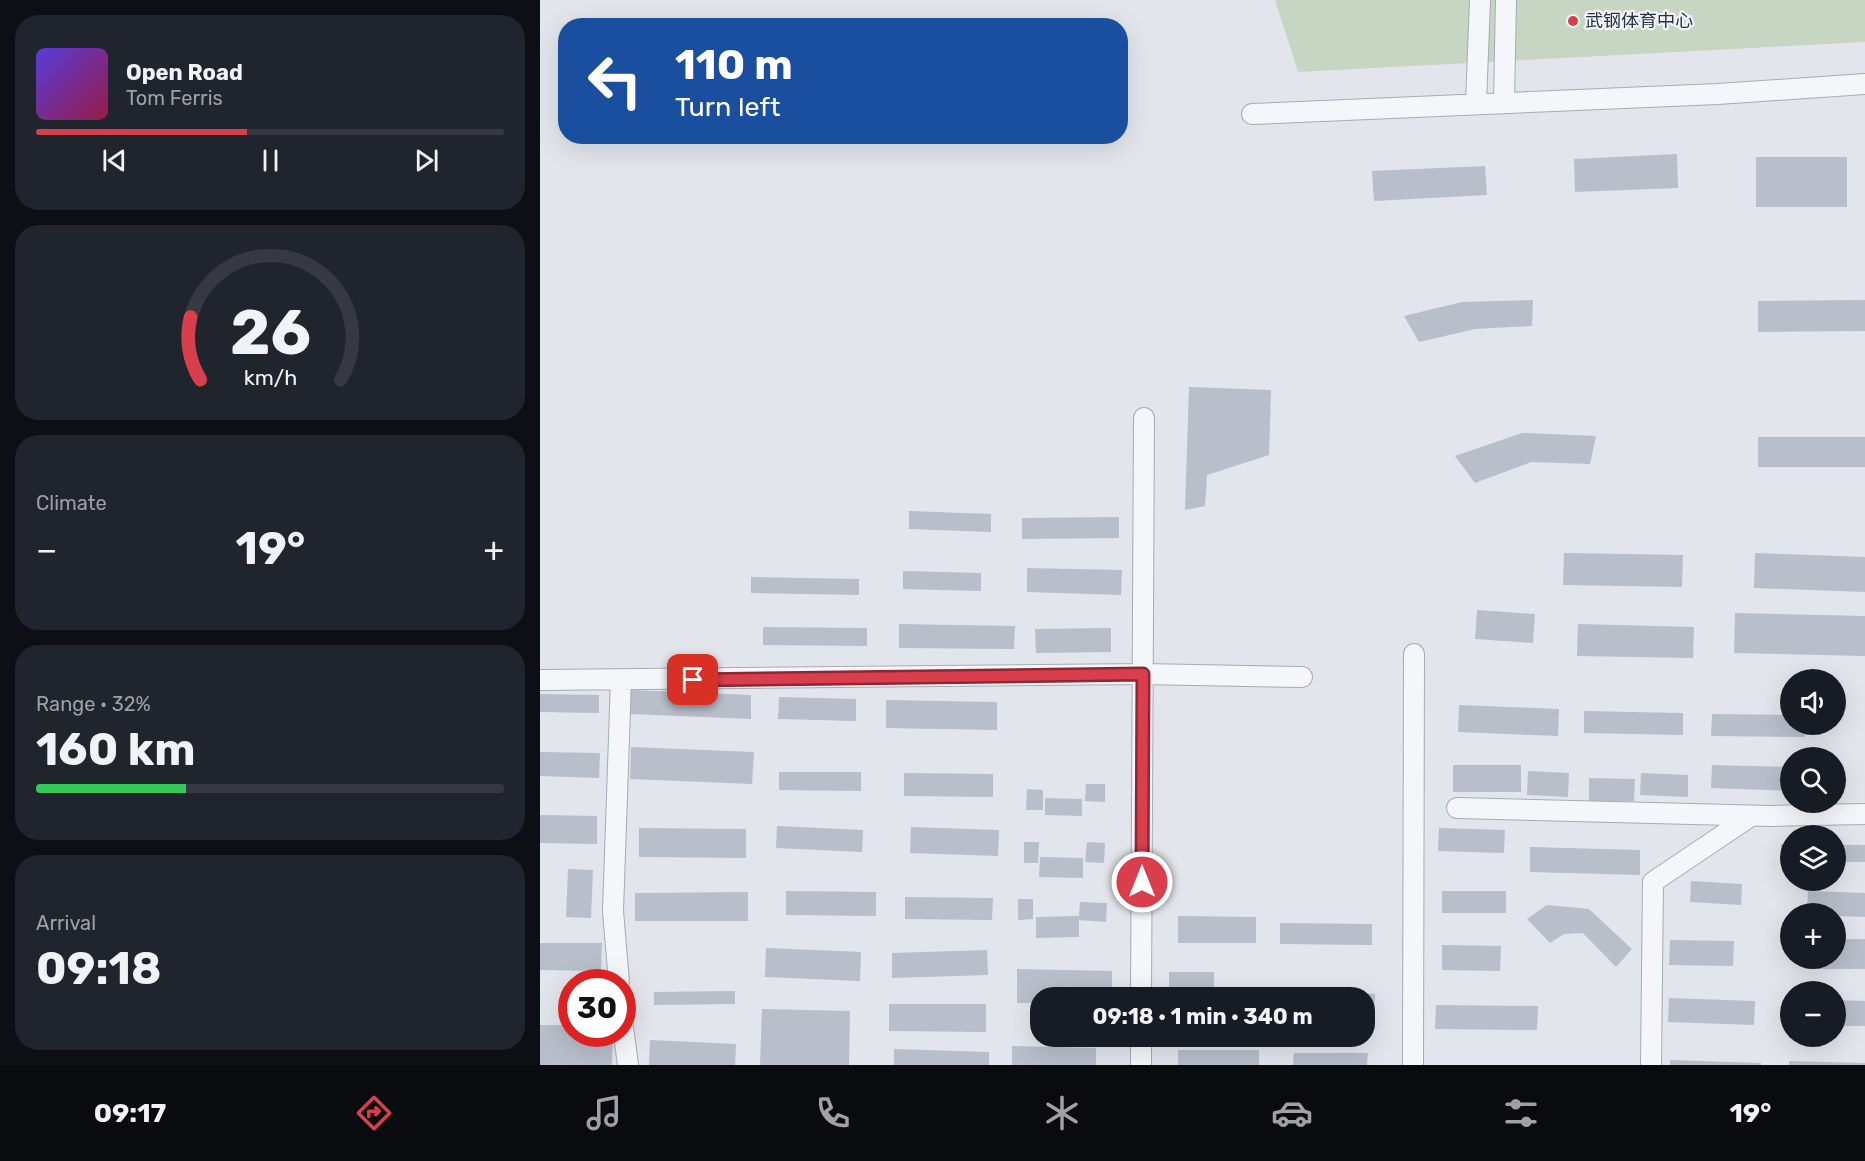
<!DOCTYPE html>
<html lang="en">
<head>
<meta charset="utf-8">
<style>
	body { margin:0; font-family:Rubik,"Noto Sans SC",sans-serif; background:#20242c; color:#f1f3f6; height:100vh; display:flex; flex-direction:column; font-size:22px; white-space:nowrap }
	* { box-sizing:border-box; margin:0 }
	p { font-size:20px; color:#9ea1a6 }
	.icon { flex:none; width:33px; height:33px; fill:none; stroke:currentColor; stroke-width:2; stroke-linecap:round; stroke-linejoin:round }
	.map { position:relative; flex:1; overflow:hidden }
	.drawer { display:flex; flex-direction:column; gap:15px; padding:15px; background:#0d0f14; width:540px }
	.drawer>* { flex:none }
	.guide { position:absolute; left:18px; top:18px; width:570px; height:126px; border-radius:24px; box-shadow:0 6px 24px #0002; background:#1a4fa0; color:#fff; overflow:hidden }
	.tools { position:absolute; left:1240px; top:669px; display:grid; gap:12px }
	.tools a { display:grid; place-items:center; width:66px; height:66px; border-radius:50%; background:#171b24; box-shadow:0 6px 24px #0002; font-size:30px }
	.speed { position:absolute; left:18px; top:969px; display:flex; gap:12px; font-size:30px; font-weight:700; text-align:center }
	.speed>* { display:grid; place-content:center; width:78px; height:78px; border-radius:50%; background:#171b24; box-shadow:0 6px 24px #0002; line-height:1 }
	.speed .limit { border:9px solid #d22; background:#fff; color:#111 }
	.pin { position:absolute; display:grid; place-items:center; width:51px; height:51px; color:#fff; margin:-26px; border-radius:12px; box-shadow:0 3px 9px #0006 }
	.me { position:absolute; width:66px; margin:-33px; rotate:0deg; stroke-linejoin:round; filter:drop-shadow(0 0 4px #0008) }
	.turn { display:flex; align-items:center; gap:21px; height:126px; padding:0 18px; font-size:27px }
	.turn .icon { width:78px; height:78px; stroke-width:2.5 }
	.turn b { display:block; font-size:42px; line-height:51px }
	.big { font-size:45px; font-weight:700; line-height:1.1 }
	.drawer .card { flex:1; display:flex; flex-direction:column; justify-content:center; gap:9px; min-width:0; padding:0 21px; border-radius:24px; background:#20242c }
	.drawer .dial { align-items:center; gap:0 }
	.dial svg { height:156px; overflow:visible; fill:none; stroke:#363941; stroke-width:7; stroke-linecap:round; text-anchor:middle }
	.dial text { fill:#f1f3f6; stroke:none }
	.song { display:flex; align-items:center; gap:18px }
	.cover { width:72px; height:72px; border-radius:9px; background:linear-gradient(135deg,hsl(250 70% 55%),hsl(340 70% 35%)) }
	.played { height:6px; border-radius:3px; background:linear-gradient(90deg,#d93e4c 45%,#363941 45%) }
	.keys { display:flex; justify-content:space-around; direction:ltr }
	.heat { display:flex; justify-content:space-between; align-items:center; font-size:33px; direction:ltr }
	.charge { height:9px; border-radius:4px; background:linear-gradient(90deg,#34c759 32%,#363941 0) }
	.trip { position:absolute; left:490px; top:987px; width:345px; height:60px; border-radius:24px; background:#171b24; box-shadow:0 6px 24px #0002; font-weight:700; line-height:60px; text-align:center }
	.tabs { display:flex; height:96px; justify-content:space-around; align-items:center; background:#090b0e; color:#9ea1a6 }
	.tabs .icon { width:42px; height:42px }
	.tabs .on { color:#d93e4c }
	.tabs b { font-size:27px; color:#f1f3f6 }
	main { display:flex; flex:1; min-height:0 }
	.map>svg:first-child { display:block }
	.green { fill:#c6d6c2 }
	.building { fill:#b8beca }
	.lines { fill:none; stroke-linecap:round; stroke-linejoin:round }
	.minor-casing { stroke:#a6abb6; stroke-width:22 }
	.minor { stroke:#f5f6f9; stroke-width:20 }
	.route-casing { stroke:#8d2831; stroke-width:15 }
	.route { stroke:#d93e4c; stroke-width:10 }
	.poi-dot { fill:#d93e4c; stroke:#f2f4f8; stroke-width:2 }
	.labels { text-anchor:middle; dominant-baseline:central; stroke-width:4.5; stroke-linejoin:round; paint-order:stroke }
	.poi-label { font-size:18px; fill:#283145; stroke:#f2f4f8; text-anchor:start }
</style>
</head>
<body>
<main>
<section class="drawer">
<div class="card">
<div class="song"><i class="cover"></i><div><b>Open Road</b><p>Tom Ferris</p></div></div>
<div class="played"></div>
<div class="keys"><svg class="icon" aria-label="previous" viewBox="0 0 24 24"><path d="M18 5L8 12l10 7zM5 5v14"/></svg><svg class="icon" aria-label="pause" viewBox="0 0 24 24"><path d="M8 5v14M16 5v14"/></svg><svg class="icon" aria-label="next" viewBox="0 0 24 24"><path d="M6 5l10 7-10 7zM19 5v14"/></svg></div>
</div>
<div class="card dial"><svg viewBox="0 0 100 80">
<path d="M14 69A42 42 0 1 1 86 69"/>
<path d="M14 69A42 42 0 0 1 9 37" stroke="#d93e4c"/>
<text x="50" y="56" font-size="32" font-weight="700">26</text>
<text x="50" y="72" font-size="11">km/h</text>
</svg></div>
<div class="card"><p>Climate</p>
<div class="heat"><a>−</a><b class="big">19°</b><a>+</a></div>
</div>
<div class="card"><p>Range · 32%</p><b class="big">160 km</b><div class="charge"></div></div>
<div class="card"><p>Arrival</p><b class="big">09:18</b></div>
</section>
<div class="map">
<svg width="1325" height="1065" viewBox="0 0 1325 1065">
	<rect width="100%" height="100%" fill="#e2e5eb"/>
	<path class="green" d="M735,0H1325V42L758,72Z"/>
	<path class="building" d="M1137,154L1138,188L1035,192L1034,159Z
		M1216,157H1307V207H1216Z
		M945,166L947,195L834,201L832,171Z
		M993,300L992,326L935,329L879,342L864,316L922,302Z
		M1325,300V331L1218,332V301Z
		M649,387L731,390L729,455L667,475L665,506L645,510Z
		M982,433L1056,436L1050,464L991,462L935,483L915,456Z
		M1218,437H1325V467H1218Z
		M369,511L451,514V532L369,529Z
		M579,517V538L482,539V518Z
		M1024,553L1143,555L1142,587L1023,585Z
		M1215,553L1325,557V592L1214,588Z
		M487,568L582,570L581,595L487,592Z
		M363,571L441,573V591L363,589Z
		M211,577L319,579V595L211,593Z
		M937,610L995,614L993,643L935,639Z
		M1195,613L1325,616V656L1194,653Z
		M359,624L475,626L474,649L359,648Z
		M1038,624L1154,627L1153,658L1037,656Z
		M223,627L327,628V646L223,645Z
		M571,628V652L496,653L495,629Z
		M91,690L211,695V719L90,714Z
		M0,694L59,695V713L0,712Z
		M239,697L316,699V721L238,719Z
		M346,700L457,702V730L346,728Z
		M919,705L1019,709L1018,736L918,732Z
		M1044,711L1143,713V735L1044,733Z
		M1172,714L1251,715V724H1266L1265,737L1171,736Z
		M91,747L214,752L212,784L90,779Z
		M0,752L60,753L59,778L0,776Z
		M913,765H981V792H913Z
		M1172,765L1251,767V791L1171,788Z
		M988,771L1029,773L1028,797L987,795Z
		M239,772H321V791L239,790Z
		M364,773L453,774V797L364,796Z
		M1101,773L1148,775V797L1100,795Z
		M1049,778L1095,779L1094,801H1049Z
		M546,784H565V802L545,801Z
		M487,789L503,790V810H486Z
		M505,798L542,799V816L505,815Z
		M0,815L57,816V844L0,843Z
		M237,826L323,830L322,852L236,848Z
		M371,827L459,830L458,856L370,853Z
		M99,828L206,829V858L99,857Z
		M899,828L965,830L964,853L898,851Z
		M484,842H499L498,863H484Z
		M547,842L565,843L564,863L545,862Z
		M1241,844H1251V862H1241Z
		M1296,845H1325V862H1296Z
		M990,847L1100,850V875L990,872Z
		M500,857L543,858V878L499,877Z
		M28,869L53,870L51,918L26,917Z
		M1151,881L1202,884L1201,905L1150,902Z
		M246,891L336,892V916L246,915Z
		M902,891H966V913H902Z
		M1268,891L1325,893V917L1296,916V914H1267Z
		M208,892V921H95V893Z
		M365,897L453,898L452,920L365,919Z
		M478,899H493V919L478,920Z
		M540,902L567,903L566,922L539,920V937L496,938V917L539,916Z
		M1007,905L1049,909L1092,949L1076,967L1043,933L1024,934L1010,943L987,919Z
		M638,916L716,917V943H638Z
		M740,923L832,924V945L740,944Z
		M1296,939H1325V969H1268V958H1296Z
		M1130,940L1194,941L1193,966L1129,965Z
		M0,943H62L61,971L0,970Z
		M902,945L961,946L960,971L902,970Z
		M226,948L321,952L320,981L225,977Z
		M447,950L448,975L352,978V953Z
		M477,969L572,971V998H501V1003H477Z
		M629,972H674V998H629Z
		M747,990L835,994L834,1018L825,1017V998H747Z
		M195,991V1004L114,1005V992Z
		M680,991L727,993V998H680Z
		M1129,998L1215,1001L1214,1025L1128,1022Z
		M1246,1000H1251V1026H1246Z
		M1296,1000L1325,1001V1026H1296Z
		M349,1004H446V1032L349,1031Z
		M896,1005L998,1006L997,1030L895,1029Z
		M222,1009L310,1011L309,1065H220Z
		M0,1025H32V1034H73L72,1065H0Z
		M110,1040L196,1044L195,1065H109Z
		M472,1046L556,1048V1065H472Z
		M354,1049L449,1052V1065H354Z
		M638,1050H719V1065H638Z
		M754,1053H828L827,1065H753Z
		M1130,1060L1221,1063V1065H1130Z
		M1249,1061L1325,1063V1065H1249Z"/>
	<g class="lines">
		<g class="minor-casing">
			<path id="minor" d="M964,102L966,0
				M936,104L940,0
				M712,114L1178,94L1325,84
				M0,680L603,674L762,677
				M917,808L1230,816L1325,814
				M79,982L73,911L81,680
				M601,998L604,418
				M82,1020L88,1065
				M601,1065V1036
				M873,1065L874,654
				M1111,1065L1113,882L1211,816"/>
		</g>
		<use href="#minor" class="minor"/>
	</g>
	<g class="lines">
		<g class="route-casing">
			<path id="route" d="M153,680L603,674L602,882"/>
		</g>
		<use href="#route" class="route"/>
	</g>
	<circle class="poi-dot" cx="1033" cy="21" r="6"/>
	<g class="labels">
		<g class="poi-label">
			<text x="1045" y="21">武钢体育中心</text>
		</g>
	</g>
</svg>
<div class="tools">
<a><svg class="icon" aria-label="sound" viewBox="0 0 24 24"><path d="M4 9h4l5-4v14l-5-4H4zM17 9q2 3 0 6"/></svg></a>
<a><svg class="icon" aria-label="search" viewBox="0 0 24 24"><circle cx="10" cy="10" r="6"/><path d="M15 15l6 6"/></svg></a>
<a><svg class="icon" aria-label="layers" viewBox="0 0 24 24"><path d="M12 4l9 5-9 5-9-5zM3 14l9 5 9-5"/></svg></a>
<a>+</a>
<a>−</a>
</div>
<div class="speed"><div class="limit">30</div></div>
<div class="pin" style="left:153px;top:680px;background:#d93025"><svg class="icon" aria-label="arrive" viewBox="0 0 24 24"><path d="M6 21V4h12l-3 4 3 4H6"/></svg></div>
<svg class="me" style="left:602px;top:882px" viewBox="-20 -20 40 40"><circle r="17" fill="#d93e4c" stroke="#fff" stroke-width="3"/><path d="M0-11L8 9 0 5-8 9z" fill="#fff"/></svg>
<div class="trip">09:18 · 1 min · 340 m</div>
<div class="guide">
<div class="turn"><svg class="icon" aria-label="left" viewBox="0 0 24 24"><path d="M17 20v-9H6M10 6l-5 5 5 5"/></svg><div><b>110 m</b>Turn left</div></div>
</div>
</div>
</main>
<nav class="tabs">
<b>09:17</b>
<svg class="icon on" aria-label="directions" viewBox="0 0 24 24"><path d="M12 3l9 9-9 9-9-9zM9 14v-3h6M13 9l2 2-2 2"/></svg>
<svg class="icon" aria-label="music" viewBox="0 0 24 24"><path d="M9 18V5l10-2v13"/><circle cx="6" cy="18" r="3"/><circle cx="16" cy="16" r="3"/></svg>
<svg class="icon" aria-label="phone" viewBox="0 0 24 24"><path d="M5 4h4l2 5-3 2q2 4 5 5l2-3 5 2v4C11 20 4 13 5 4z"/></svg>
<svg class="icon" aria-label="climate" viewBox="0 0 24 24"><path d="M12 3v18M4 7l16 10M4 17L20 7"/></svg>
<svg class="icon" aria-label="car" viewBox="0 0 24 24"><path d="M5 17H2v-5l4-1 3-4h7l3 4 3 1v5h-3M9 17h6M6 11h13"/><circle cx="7" cy="17" r="2"/><circle cx="17" cy="17" r="2"/></svg>
<svg class="icon" aria-label="filters" viewBox="0 0 24 24"><path d="M4 7h16M4 17h16"/><circle cx="9" cy="7" r="2"/><circle cx="15" cy="17" r="2"/></svg>
<b>19°</b>
</nav>
</body>
</html>
